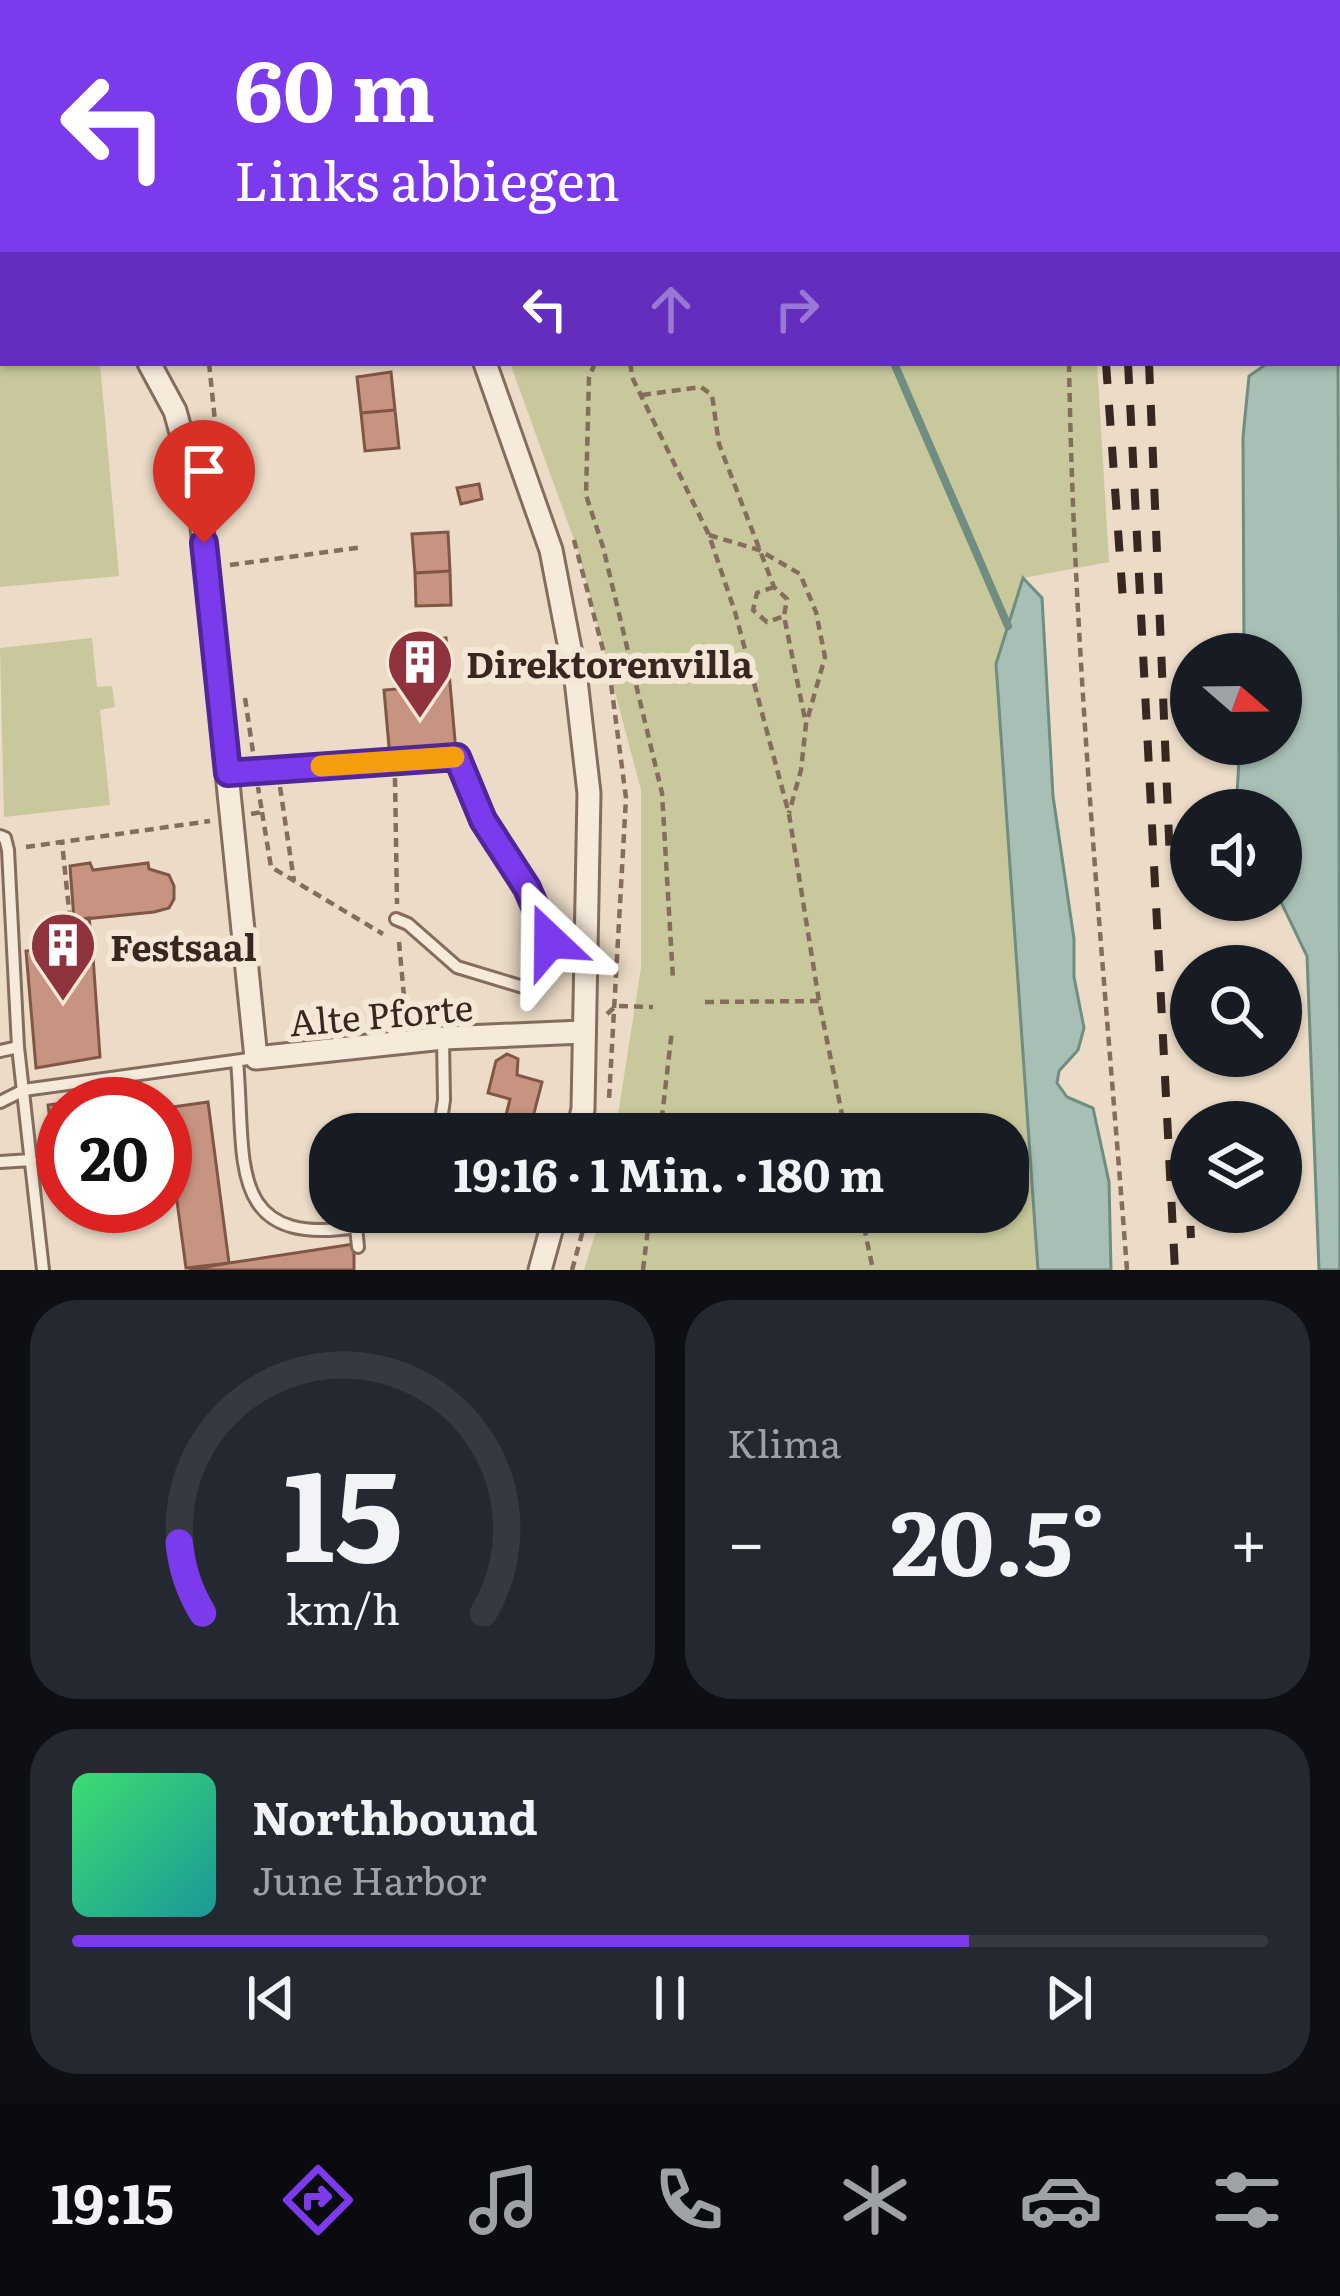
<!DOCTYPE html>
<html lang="de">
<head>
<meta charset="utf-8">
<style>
	body { margin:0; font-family:Literata,serif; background:#242831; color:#f1f3f6; height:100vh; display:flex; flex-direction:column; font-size:45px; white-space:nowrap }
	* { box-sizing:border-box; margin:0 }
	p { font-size:39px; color:#9ea1a6 }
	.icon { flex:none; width:66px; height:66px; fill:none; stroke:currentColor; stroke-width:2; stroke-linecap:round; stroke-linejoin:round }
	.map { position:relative; height:1270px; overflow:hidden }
	.panel { display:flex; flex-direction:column; gap:30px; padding:30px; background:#0d0f14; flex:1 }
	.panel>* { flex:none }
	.banner { position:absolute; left:0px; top:0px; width:1341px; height:366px; box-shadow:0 3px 9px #0004; background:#7c3aed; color:#fff; overflow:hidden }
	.needle { width:78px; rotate:110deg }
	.fabs { position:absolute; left:1170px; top:633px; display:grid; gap:24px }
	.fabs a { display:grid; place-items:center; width:132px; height:132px; border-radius:50%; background:#171b24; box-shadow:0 3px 9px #0004; font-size:60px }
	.speed { position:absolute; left:36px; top:1077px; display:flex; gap:24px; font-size:60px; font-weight:700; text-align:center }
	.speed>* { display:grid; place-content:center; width:156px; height:156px; border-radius:50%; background:#171b24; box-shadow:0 3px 9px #0004; line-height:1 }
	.speed .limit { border:18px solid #d22; background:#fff; color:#111 }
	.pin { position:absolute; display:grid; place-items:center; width:102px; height:102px; color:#fff; margin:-123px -51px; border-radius:50% 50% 50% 0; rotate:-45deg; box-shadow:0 0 12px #0007 }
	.pin .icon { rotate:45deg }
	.me { position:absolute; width:132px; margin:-66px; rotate:337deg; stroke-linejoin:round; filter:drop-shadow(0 0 9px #0008) }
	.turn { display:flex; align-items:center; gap:42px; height:252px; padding:0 36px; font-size:54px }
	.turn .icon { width:156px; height:156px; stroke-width:2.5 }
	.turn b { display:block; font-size:84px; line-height:102px }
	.lanes { display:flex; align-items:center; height:114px; padding:0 36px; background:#0003; justify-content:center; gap:60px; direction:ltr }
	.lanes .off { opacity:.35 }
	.big { font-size:90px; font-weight:700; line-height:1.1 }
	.panel .card { flex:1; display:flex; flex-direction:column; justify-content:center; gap:18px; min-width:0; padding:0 42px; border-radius:48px; background:#242831 }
	.panel .dial { align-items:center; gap:0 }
	.dial svg { height:312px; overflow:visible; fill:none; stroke:#363941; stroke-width:7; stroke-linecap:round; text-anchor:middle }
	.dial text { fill:#f1f3f6; stroke:none }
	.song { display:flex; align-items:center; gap:36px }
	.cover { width:144px; height:144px; border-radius:18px; background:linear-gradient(135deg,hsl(140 70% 55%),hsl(180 70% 35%)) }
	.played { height:12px; border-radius:6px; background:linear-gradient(90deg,#7c3aed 75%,#363941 75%) }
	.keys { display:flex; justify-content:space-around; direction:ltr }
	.heat { display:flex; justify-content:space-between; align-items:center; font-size:66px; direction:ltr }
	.panel .tiles { flex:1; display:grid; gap:30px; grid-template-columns:1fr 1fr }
	.card:last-child { grid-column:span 2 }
	.trip { position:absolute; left:309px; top:1113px; width:720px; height:120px; border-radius:48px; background:#171b24; box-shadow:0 3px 9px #0004; font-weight:700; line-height:120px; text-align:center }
	.dock { display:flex; height:192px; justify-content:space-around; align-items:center; background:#090b0e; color:#9ea1a6 }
	.dock .icon { width:84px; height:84px }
	.dock .active { color:#7c3aed }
	.dock b { font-size:54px; color:#f1f3f6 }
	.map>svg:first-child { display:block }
	.green { fill:#c8c89c }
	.water { fill:#a8bfb5; stroke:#6f8d81; stroke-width:3 }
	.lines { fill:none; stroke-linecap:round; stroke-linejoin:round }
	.stream { stroke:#6f8d81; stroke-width:8 }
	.building { fill:#c69480; stroke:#825646; stroke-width:3 }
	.lane-casing { stroke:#856d5e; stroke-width:16 }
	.street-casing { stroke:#856d5e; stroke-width:27 }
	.primary-casing { stroke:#533d31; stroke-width:39 }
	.path { stroke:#856d5e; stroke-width:4.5; stroke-dasharray:9 6; stroke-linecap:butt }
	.lane { stroke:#f6eada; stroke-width:10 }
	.street { stroke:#f6eada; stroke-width:21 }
	.primary { stroke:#eacba2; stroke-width:33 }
	.rail { stroke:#362820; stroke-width:8; stroke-dasharray:21 21; stroke-linecap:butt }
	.route-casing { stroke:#51269a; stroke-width:30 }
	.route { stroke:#7c3aed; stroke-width:21 }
	.slow { stroke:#f59e0b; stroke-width:21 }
	.labels { text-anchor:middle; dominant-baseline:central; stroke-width:12; stroke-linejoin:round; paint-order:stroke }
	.poi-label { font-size:36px; font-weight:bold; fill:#362820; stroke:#f3e7d6; text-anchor:start }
	.street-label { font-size:36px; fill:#362820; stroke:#f3e7d6 }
</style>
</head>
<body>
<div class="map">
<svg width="1340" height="1270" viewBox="0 0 1340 1270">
	<rect width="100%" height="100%" fill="#ebdbc7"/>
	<path class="green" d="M379,0H967L970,3H380Z
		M0,352L3,363H100L119,576L0,587Z
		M510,363H1097L1109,562L1023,578L996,664L1038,1270H584L602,1212H1008V1134H615L641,968V790L576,545Z
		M92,638L97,687L112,686L115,707L100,710L110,805L4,817L0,648Z"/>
	<path class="water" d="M1338,339L1340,1270H1319L1307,956L1280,900L1281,810H1236L1240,744H1281V654H1244L1243,437L1249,376L1268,363H1338Z
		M1023,578L1042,598L1053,796L1074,939V977L1084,1028L1078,1050L1059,1071L1057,1083L1067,1097L1093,1108L1109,1182L1111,1270H1038L996,664Z"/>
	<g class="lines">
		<path class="stream" d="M894,363L1008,626"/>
	</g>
	<path class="building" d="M391,372L395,410L361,413L357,377Z
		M395,410L399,448L365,451L361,413Z
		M479,484L482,499L461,504L457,488Z
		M448,532L450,571L415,573L412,534Z
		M450,571L451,605L416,606L415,573Z
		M446,638L456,752L390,758L384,690L420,687L416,641Z
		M90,863L93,870L148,863L149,869L169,875L174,886V899L169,908L154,912L74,920L70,866Z
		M89,918L92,942L77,944L74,920Z
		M92,942L100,1057L36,1068L26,951Z
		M553,951H567V963H553Z
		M507,1054L518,1059L517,1075L542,1082L532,1121L506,1115L510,1099L488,1093L496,1061Z
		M101,1098L102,1104H63V1132L52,1134L48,1105Z
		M208,1102L229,1263L186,1268L172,1164L165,1165V1108Z
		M354,1244V1270H189L229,1263Z"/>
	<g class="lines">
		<g class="lane-casing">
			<path id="lane" d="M228,773L457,757C465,777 472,799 482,818C499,853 549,901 549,941C550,955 542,973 536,985L523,987L457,967L408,924L396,919
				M0,836L5,838L8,850L18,1047L43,1270
				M0,1051L18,1047
				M237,1061C246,1158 224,1248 356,1227L358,1247
				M0,1102L24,1090L256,1058
				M439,1134L444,1100L443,1038
				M0,1162L31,1160
				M356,1227L391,1212"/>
		</g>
		<g class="street-casing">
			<path id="street" d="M358,0L359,3
				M0,218L3,220
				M149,363L175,411L199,498L256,1058L443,1038L583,1032
				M485,363L551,550L576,680L589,793L583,1109L577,1134
				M540,1270L556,1212"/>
		</g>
		<g class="primary-casing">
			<path id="primary" d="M1012,0L1018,3
				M1056,0L1062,3
				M1338,126H1340"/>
		</g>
		<path class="path" d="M685,0L686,3
			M1119,0L1125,3
			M233,3L235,0
			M677,3L681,0
			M1338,77H1340
			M209,363L222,489
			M595,363L589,377L586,495L603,547L662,793L673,979
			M630,363L633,379L709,535L735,612L789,814L819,1001L846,1134
			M1069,363C1074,666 1104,968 1127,1270
			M642,395L701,387L712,395L719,444L774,587L787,599L784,616L806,724
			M709,535L759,550L800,574L816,612L825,657L806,724L801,770L789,813
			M574,540L610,676L626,798L609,1099
			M230,565L363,547
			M774,587L757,593L753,610L767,622L782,617
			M245,698L253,752
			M395,778L397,904
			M280,787L294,881
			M262,812L271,867L383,934
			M251,814L262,812L258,787
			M26,847L210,821
			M399,942L406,1019
			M32,945L72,939L62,842
			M705,1002L819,1001
			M607,1014L616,1006L653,1007
			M605,1134L607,1116
			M660,1134L672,1030
			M861,1212L873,1270
			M572,1270L588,1212
			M643,1270L650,1212"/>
		<use href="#lane" class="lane"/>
		<use href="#street" class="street"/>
		<use href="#primary" class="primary"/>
		<path class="rail" d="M1089,0L1090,3
			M1111,0V3
			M1132,0V3
			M1106,363L1124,614
			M1128,363L1175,1270
			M1149,363L1170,861
			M1186,1142L1191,1238"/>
	</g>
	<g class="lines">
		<g class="route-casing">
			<path id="route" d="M204,543L228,773L457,757L483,820L527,888L550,941"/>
		</g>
		<use href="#route" class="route"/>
		<path class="slow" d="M321,766L454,757"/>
	</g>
	<defs>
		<g id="building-pin" transform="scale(3.45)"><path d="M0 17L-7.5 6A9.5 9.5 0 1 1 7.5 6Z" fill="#8f333f" stroke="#f3e7d6"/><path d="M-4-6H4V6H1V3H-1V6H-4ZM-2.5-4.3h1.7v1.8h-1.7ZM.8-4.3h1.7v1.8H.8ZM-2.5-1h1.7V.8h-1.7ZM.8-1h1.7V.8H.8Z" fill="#fff"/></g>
	</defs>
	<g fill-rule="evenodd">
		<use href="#building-pin" x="420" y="662"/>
		<use href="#building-pin" x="63" y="945"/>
	</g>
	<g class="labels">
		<g class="poi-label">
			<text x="466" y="662">Direktorenvilla</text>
			<text x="110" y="945">Festsaal</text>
		</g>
		<g class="street-label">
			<text transform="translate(381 1013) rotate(-5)">Alte Pforte</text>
		</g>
	</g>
</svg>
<div class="fabs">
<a><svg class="needle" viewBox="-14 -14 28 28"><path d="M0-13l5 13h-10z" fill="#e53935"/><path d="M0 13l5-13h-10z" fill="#9ea1a6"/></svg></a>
<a><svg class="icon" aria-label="sound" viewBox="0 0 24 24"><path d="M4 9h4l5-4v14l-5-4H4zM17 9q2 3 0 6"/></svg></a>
<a><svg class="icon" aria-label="search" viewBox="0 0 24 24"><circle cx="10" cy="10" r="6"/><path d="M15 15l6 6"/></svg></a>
<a><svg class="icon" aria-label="layers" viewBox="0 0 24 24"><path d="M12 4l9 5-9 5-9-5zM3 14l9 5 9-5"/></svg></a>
</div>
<div class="speed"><div class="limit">20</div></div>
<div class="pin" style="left:204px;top:543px;background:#d93025"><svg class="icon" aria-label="arrive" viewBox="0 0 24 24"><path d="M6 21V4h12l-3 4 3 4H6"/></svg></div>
<svg class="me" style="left:550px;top:941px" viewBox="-20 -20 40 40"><path d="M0-17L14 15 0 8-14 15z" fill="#7c3aed" stroke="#fff" stroke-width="4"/></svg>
<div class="trip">19:16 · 1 Min. · 180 m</div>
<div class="banner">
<div class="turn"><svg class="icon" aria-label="left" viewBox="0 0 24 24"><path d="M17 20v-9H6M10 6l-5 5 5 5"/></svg><div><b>60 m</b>Links abbiegen</div></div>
<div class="lanes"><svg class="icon" aria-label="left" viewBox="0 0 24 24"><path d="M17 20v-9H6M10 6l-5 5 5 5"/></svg><svg class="icon off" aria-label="ahead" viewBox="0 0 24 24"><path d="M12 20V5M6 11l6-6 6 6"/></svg><svg class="icon off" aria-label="right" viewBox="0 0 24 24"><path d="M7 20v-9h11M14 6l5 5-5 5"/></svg></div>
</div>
</div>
<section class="panel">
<div class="tiles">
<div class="card dial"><svg viewBox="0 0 100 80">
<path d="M14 69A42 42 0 1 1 86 69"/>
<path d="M14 69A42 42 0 0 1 8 51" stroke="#7c3aed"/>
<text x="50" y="56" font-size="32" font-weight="700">15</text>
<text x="50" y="72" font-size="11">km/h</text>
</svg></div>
<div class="card"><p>Klima</p>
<div class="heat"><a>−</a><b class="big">20.5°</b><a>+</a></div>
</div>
<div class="card">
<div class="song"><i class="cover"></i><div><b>Northbound</b><p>June Harbor</p></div></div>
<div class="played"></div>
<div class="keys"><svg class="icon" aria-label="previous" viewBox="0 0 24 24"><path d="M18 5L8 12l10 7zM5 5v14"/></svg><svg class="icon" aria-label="pause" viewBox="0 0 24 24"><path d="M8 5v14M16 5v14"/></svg><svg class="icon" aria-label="next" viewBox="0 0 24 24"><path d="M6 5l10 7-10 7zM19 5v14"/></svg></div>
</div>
</div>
</section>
<nav class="dock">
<b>19:15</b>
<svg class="icon active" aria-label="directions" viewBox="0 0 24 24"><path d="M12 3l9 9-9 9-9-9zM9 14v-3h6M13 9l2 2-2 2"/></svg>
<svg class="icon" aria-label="music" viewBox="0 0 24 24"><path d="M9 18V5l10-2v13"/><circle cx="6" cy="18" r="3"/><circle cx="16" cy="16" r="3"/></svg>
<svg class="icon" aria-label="phone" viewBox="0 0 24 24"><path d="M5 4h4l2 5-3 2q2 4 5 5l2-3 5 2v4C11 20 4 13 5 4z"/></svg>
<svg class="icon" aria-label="climate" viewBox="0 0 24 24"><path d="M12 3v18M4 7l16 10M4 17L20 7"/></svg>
<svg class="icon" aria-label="car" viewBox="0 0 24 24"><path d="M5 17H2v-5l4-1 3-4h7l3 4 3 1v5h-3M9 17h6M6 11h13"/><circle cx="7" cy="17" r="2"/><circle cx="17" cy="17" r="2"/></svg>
<svg class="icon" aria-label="filters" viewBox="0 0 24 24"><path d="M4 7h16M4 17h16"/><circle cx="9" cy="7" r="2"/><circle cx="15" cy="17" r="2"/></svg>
</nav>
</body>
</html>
